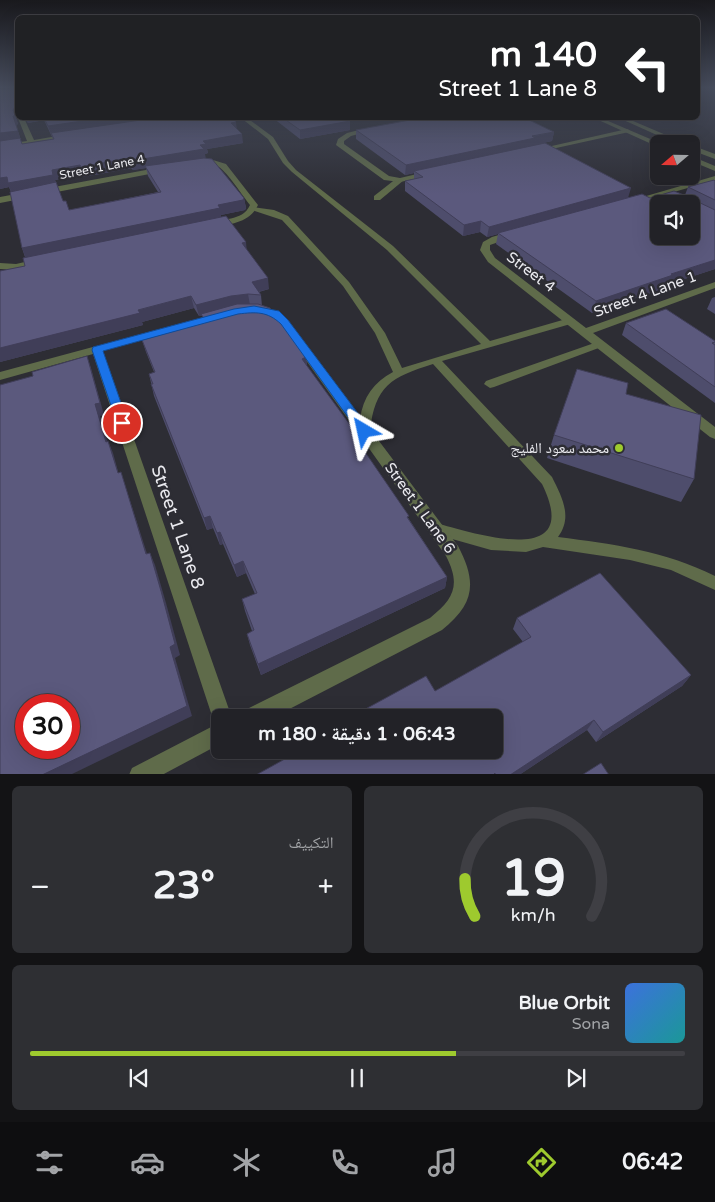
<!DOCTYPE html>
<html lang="ar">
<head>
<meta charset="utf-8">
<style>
	body { margin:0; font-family:"Varela Round","Noto Naskh Arabic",sans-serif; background:#2e2f33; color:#f1f3f6; direction:rtl; height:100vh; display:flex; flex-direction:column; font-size:19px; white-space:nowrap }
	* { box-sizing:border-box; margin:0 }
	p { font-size:16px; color:#a2a4a7 }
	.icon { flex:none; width:28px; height:28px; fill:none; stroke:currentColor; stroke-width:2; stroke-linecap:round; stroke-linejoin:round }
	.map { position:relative; height:774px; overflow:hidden; direction:ltr }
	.side { display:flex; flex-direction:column; gap:12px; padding:12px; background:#131315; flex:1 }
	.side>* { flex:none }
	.top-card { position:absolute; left:15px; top:15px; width:685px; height:105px; border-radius:8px; box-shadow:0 5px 20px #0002,0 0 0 1px #3f3f44; direction:rtl; background:#202124; color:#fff; overflow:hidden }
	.needle { width:32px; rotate:250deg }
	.tools { position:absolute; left:650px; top:135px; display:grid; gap:10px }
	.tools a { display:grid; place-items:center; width:50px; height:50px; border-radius:8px; background:#222227; box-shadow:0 5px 20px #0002,0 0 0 1px #3f3f44; font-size:25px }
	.speed { position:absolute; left:15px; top:694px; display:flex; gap:10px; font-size:25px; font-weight:700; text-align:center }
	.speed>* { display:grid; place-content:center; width:65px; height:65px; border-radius:50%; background:#222227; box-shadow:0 5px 20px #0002,0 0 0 1px #3f3f44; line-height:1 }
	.speed .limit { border:8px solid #d22; background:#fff; color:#111 }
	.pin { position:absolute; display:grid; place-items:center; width:42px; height:42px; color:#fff; margin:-21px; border:2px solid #fff; border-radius:50%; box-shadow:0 1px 5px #0007 }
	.me { position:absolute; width:55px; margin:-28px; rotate:324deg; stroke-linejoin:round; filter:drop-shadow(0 0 4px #0008) }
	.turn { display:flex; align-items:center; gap:18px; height:105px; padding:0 20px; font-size:22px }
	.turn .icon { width:65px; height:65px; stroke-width:2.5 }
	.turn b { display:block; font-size:35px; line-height:42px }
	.big { font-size:38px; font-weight:700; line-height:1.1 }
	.side .tile { flex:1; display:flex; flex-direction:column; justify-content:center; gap:8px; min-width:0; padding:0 18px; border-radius:8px; background:#2e2f33 }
	.side .dial { align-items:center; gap:0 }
	.dial svg { height:130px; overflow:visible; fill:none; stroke:#3f3f44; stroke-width:7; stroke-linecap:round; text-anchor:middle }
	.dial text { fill:#f1f3f6; stroke:none }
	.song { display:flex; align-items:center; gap:15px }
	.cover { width:60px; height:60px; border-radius:8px; background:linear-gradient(135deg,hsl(220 70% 55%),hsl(180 70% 35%)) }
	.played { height:5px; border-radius:2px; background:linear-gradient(90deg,#9eca2e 65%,#3f3f44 65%) }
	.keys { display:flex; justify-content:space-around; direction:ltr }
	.heat { display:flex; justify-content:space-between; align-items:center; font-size:28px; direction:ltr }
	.side .tiles { flex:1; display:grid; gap:12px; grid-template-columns:1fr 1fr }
	.tile:last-child { grid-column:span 2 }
	.trip { position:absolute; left:211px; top:709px; width:292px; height:50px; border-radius:8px; background:#222227; box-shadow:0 5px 20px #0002,0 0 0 1px #3f3f44; font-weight:700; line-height:50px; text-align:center; direction:rtl }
	.menu { display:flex; height:80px; justify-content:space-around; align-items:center; background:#0e0e10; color:#a2a4a7 }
	.menu .icon { width:35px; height:35px }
	.menu .current { color:#9eca2e }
	.menu b { font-size:22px; color:#f1f3f6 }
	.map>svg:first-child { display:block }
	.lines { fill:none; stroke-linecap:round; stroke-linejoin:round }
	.service { fill:#5f6b4a; fill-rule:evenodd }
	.minor { fill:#5f6b4a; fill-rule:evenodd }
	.tertiary { fill:#5f6b4a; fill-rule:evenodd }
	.wall { fill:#4e4d6c; fill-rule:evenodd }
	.shaded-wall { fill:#403e58 }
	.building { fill:#5b597d; stroke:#403e58; fill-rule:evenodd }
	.route { fill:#1a73e8; stroke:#114b97 }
	.poi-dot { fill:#9eca2e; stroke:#2d2d34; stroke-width:2 }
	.labels { text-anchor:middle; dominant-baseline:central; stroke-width:5; stroke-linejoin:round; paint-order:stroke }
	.far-street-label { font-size:12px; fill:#eaeaef; stroke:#2d2d34 }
	.street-label { font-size:15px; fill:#eaeaef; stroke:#2d2d34 }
	.poi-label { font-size:15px; fill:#eaeaef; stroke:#2d2d34; text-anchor:end }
	.near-street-label { font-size:18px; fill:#eaeaef; stroke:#2d2d34 }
</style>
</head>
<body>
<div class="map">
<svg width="715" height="775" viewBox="0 0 715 775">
	<rect width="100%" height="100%" fill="#2d2d34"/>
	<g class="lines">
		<path class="service" d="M241,118H247L273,137L288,161L296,170L393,246L490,341L566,319H574L575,321L574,323L442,361L552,477C562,497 573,517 558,537C613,544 665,551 715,576V590L671,570L630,560L543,547L526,552L491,550L431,533L429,529L431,525L436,523C476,534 584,569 542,484L433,364C391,377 375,386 370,431L368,434H360C357,429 359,424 360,419C363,397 374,382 393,372L375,333L343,286L282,220L249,209L253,207L274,210L288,216L349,282L385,333L402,368L481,344L387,250L292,172L283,163L268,139Z
			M397,178L404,180L380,200H374V196Z
			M600,341L605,344L604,346L494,387L490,388L484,384L486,381Z"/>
		<path class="minor" d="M18,118H24L34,140L63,135L66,137L0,149V145L27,141Z
			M371,127L373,128V130L351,136L344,141V144L389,176L400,178L430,171H433V175L400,182L384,180L336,145L338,139L347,133Z
			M627,129L629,130V132L538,152L534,150Z
			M213,160L226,164L258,205C250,223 230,224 213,228L209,225C221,216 242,223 250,205C242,195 228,173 219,167C211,162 202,167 195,163L199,161Z
			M162,167L166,169L165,171L0,203V197Z
			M715,176V180L633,204L629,201Z
			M513,231L518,234L516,236L490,245V250L495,258L586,328L715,282V288L593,333L715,427V439L710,437L488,262L480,250L483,242L492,237Z
			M42,258L47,261L45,263L16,270L0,269V263L16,264Z
			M259,307L279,312L288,320L458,546C477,582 475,604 442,630L272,718H240L243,711L430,618C454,599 461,585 446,556L280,324L271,316L255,312L254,310L255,308Z
			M219,313L223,314L224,316L223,318L103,351L232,718H220V744L162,775H129L132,768L215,725L93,354L0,380V372Z"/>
		<path class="tertiary" d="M594,118H601L662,144L656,146Z
			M619,118H626L687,144H677Z
			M691,145L715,154V159L691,150Z
			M691,156L715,166V171L691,161Z"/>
	</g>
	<path class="wall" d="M18,87V117L16,118L18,124L16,125L22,144L53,139L44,120L28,123L26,118H232L243,143L207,149L208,153L205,154V158L244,198L246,208L245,210L221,215V217L246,242V249L269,289L259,292L261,295L262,306L306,357L307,366L353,429V434L447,577L445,588L261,675L250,645L247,634L252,631L245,611L242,599L255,594L246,573L237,577L223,544L220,545L213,528L207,530L154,396L149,374L154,372L146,352L142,340L203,323L202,316H199L194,308L142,322L143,325L0,362V271L25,266V257L22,248L11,192L9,187L0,189V90ZM131,168L133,170L146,168L148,176L158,192L69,210L63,201L55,180L83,175L84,177Z
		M273,118H345L350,121V130L300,139Z
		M356,130L554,132L552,141L534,145L628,197L650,198L685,195L688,187L715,181V269L669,284L668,287L592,313L496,244L498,234L487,237L480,232L463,236L405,191V181L414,179V173L405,175L356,139Z
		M715,297V314L707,309L712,298Z
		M626,323L715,341V403L622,335Z
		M626,394L694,479L681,502L547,458L554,435Z
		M517,618L691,675L682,686L596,742L587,730L519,775H256L435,691L523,642L513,629Z"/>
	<path class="shaded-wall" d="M15,107L18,115L16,118L18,124L16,125L21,140L0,143V133L13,116V110Z
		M26,118H43L44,120L28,123Z
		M103,118H159L51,135L48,126Z
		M350,121V130L300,139V130Z
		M236,122L237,131L231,123Z
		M554,132L552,141L534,145L533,147L414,171V173L405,175L406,165Z
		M242,134L243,143L207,149L208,153L205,154L206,159L145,166L146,168L133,170L130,161L200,145L203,141Z
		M129,158L131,168L84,177L81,167Z
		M80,165L83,175L55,180L57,185L12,193L9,187L0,189V178Z
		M631,188L628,198L498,233V234L487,237L489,227Z
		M244,198L246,208L245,210L221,215V218L26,259L22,248L218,205Z
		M481,221L480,232L463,236L464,225Z
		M246,242L247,253L242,243Z
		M715,260V269L669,284L668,287L592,313L596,301L671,274Z
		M268,278L269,289L253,293L252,282Z
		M248,294L250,305L201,314L202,316H199L196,305L231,296Z
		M191,296L194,308L142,322L143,325L0,362V348Z
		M87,356L91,368L104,415L100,416L111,454L106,442L95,404Z
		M306,357L307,369L302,359Z
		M108,441L113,453L122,486L118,473Z
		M121,472L125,485L151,566L146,554Z
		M210,516L213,528L207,530L204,518Z
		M220,532L223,544L220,545L217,533Z
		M150,553L155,565L166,603L180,655L175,658L192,716L70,775H42L170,647Z
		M243,561L246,573L237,577L234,565Z
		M447,577L445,588L261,675L258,664Z
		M691,675L682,686L596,742L603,732Z
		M594,720L587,730L519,775H510Z"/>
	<path class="building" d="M18,87V108L15,107L13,110L15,116H13L18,131L0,133V90Z
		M44,118H103L48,126Z
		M154,118H232L236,122L231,123L242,134L203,141L206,144L200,145L204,149L130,161L129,158L81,167L80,165L52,170L53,175L8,183L7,177L0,178V141L20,138L22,144L54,139L51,133L148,119Z
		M283,118H345L350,121L300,130Z
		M421,118H525L554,132L532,136L535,138L406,165L356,130Z
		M545,143L631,188L489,227L481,221L464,225L405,181L423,177L414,171Z
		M204,158L212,159L244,198L243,200L218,205L220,208L22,248L10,192L56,182L63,201H66L69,210L161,192L145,166Z
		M714,180L715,181V200L688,187Z
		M674,191L684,195L693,196L694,200L715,210V260L671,274L673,275L596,301L498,233L642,194L650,198ZM659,204H691V236H659Z
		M226,216L246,242L242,243L268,278L252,282L261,295L248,294L231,296L196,305L191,296L138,310L140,313L0,348V271L25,266L23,258Z
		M237,304H258L270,308L306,357L302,359L353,429L350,430L409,516L407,517L447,577L258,664L247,634L254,630L242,599L257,593L243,561L234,565L220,532L217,533L210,516L204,518L151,384H153L149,374L155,372L142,340L206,322L201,314Z
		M666,309L715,341V342L712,343L715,345V387L626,323Z
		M87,356L100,403L95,404L106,442L108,441L118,473L121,472L146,554L150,553L161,591L175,644L170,647L187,706L42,775H0V385L33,376L32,372ZM26,705H69V748H26Z
		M577,369L628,383L626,394L701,415L694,479L554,435Z
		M600,573L691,675L603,732L594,720L510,775H495V773L493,775H256L301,750H495V718H349L426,676L435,691L531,637L517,618Z
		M601,763L609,775H582Z"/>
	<linearGradient id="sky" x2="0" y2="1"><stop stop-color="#19191d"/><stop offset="0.45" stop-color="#464c5c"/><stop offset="1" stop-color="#464c5c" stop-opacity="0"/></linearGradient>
	<rect width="715" height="195" fill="url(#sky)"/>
	<path class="route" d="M254,306L279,311L288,320L369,428L370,431L369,434H360L281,324C267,311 256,312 238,314L103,351L128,423L122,427L118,426L92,350L93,347L234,309Z"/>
	<circle class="poi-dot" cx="619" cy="448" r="5"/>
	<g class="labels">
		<g class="far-street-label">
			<text transform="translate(102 167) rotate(-11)">Street 1 Lane 4</text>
		</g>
		<g class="street-label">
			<text transform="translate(531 272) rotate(37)">Street 4</text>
			<text transform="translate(645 294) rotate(-20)">Street 4 Lane 1</text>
			<text transform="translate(420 508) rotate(54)">Street 1 Lane 6</text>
		</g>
		<g class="poi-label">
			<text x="609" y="448">محمد سعود الفليج</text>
		</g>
		<g class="near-street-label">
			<text transform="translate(178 527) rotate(71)">Street 1 Lane 8</text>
		</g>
	</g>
</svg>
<div class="tools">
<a><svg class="needle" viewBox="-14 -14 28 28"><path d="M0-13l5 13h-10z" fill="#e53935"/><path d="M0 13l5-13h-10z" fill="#a2a4a7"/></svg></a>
<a><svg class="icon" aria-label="sound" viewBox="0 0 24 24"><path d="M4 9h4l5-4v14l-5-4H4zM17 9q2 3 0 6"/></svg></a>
</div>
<div class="speed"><div class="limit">30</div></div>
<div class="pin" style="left:122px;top:423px;background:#d93025"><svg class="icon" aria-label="arrive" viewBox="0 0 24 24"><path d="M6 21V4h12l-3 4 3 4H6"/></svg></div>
<svg class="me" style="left:364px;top:431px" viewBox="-20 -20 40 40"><path d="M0-17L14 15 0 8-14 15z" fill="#1a73e8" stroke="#fff" stroke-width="4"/></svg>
<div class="trip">06:43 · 1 دقيقة · 180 m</div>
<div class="top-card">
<div class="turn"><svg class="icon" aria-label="left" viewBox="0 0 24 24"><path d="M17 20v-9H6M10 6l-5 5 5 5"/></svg><div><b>140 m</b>Street 1 Lane 8</div></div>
</div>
</div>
<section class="side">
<div class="tiles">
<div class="tile dial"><svg viewBox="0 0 100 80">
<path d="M14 69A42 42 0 1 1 86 69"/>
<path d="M14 69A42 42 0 0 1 8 46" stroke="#9eca2e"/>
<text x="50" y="56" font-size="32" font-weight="700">19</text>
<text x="50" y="72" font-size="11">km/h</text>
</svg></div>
<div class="tile"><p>التكييف</p>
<div class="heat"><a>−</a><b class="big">23°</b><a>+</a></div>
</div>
<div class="tile">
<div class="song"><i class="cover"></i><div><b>Blue Orbit</b><p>Sona</p></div></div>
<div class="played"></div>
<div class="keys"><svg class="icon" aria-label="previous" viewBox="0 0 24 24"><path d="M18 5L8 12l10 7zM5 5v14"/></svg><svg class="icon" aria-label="pause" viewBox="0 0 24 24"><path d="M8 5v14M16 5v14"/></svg><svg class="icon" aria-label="next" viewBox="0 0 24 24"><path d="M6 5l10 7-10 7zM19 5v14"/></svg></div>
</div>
</div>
</section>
<nav class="menu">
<b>06:42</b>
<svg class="icon current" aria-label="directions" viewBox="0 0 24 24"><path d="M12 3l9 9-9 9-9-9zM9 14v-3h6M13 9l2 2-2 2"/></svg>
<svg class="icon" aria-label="music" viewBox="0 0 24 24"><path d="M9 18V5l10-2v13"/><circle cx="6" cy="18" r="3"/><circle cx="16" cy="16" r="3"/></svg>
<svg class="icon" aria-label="phone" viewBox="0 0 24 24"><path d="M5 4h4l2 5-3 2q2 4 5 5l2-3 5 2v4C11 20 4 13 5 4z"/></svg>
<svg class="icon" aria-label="climate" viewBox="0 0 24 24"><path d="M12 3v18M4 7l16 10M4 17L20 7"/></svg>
<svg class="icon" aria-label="car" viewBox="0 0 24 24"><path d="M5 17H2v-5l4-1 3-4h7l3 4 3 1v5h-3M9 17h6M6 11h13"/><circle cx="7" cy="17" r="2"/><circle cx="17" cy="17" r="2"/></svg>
<svg class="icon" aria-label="filters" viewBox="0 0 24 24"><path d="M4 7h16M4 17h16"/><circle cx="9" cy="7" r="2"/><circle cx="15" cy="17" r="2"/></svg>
</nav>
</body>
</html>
